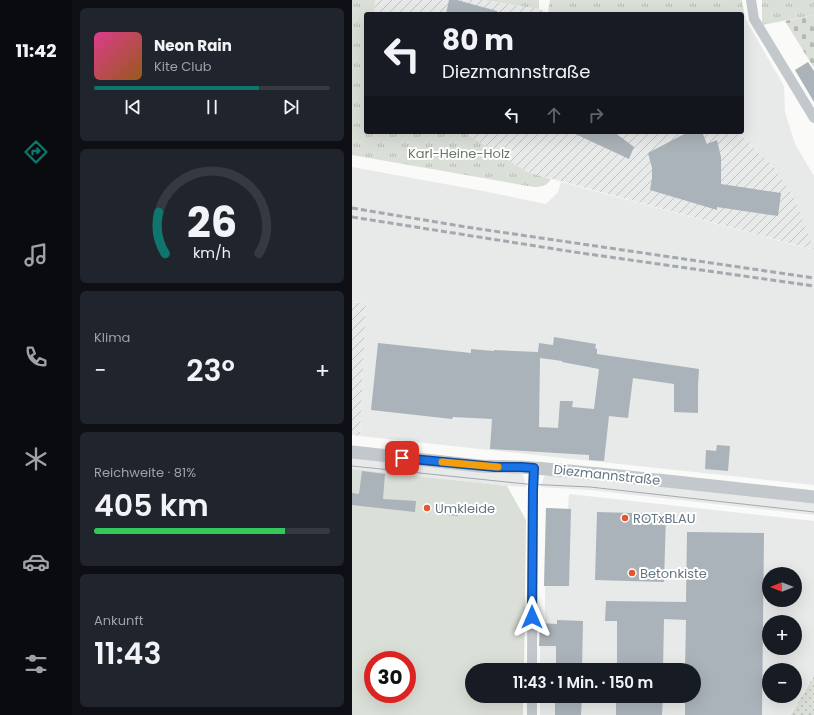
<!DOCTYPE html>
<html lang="de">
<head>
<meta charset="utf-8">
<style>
	body { margin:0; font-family:Poppins,sans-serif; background:#20242c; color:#f1f3f6; height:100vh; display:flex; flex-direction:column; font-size:15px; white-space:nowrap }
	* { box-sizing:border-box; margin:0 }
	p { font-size:13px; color:#9ea1a6 }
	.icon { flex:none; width:22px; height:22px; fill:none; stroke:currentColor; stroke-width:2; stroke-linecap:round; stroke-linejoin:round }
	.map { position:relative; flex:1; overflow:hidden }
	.drawer { display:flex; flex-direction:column; gap:8px; padding:8px; background:#0d0f14; width:280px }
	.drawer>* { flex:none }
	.top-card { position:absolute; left:12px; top:12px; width:380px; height:122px; border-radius:4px; box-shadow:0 4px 16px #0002; background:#171b24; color:#f1f3f6; overflow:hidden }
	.needle { width:26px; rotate:270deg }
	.fabs { position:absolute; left:410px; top:567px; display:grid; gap:8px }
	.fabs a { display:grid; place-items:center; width:40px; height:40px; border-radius:50%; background:#171b24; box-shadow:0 4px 16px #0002; font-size:20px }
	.speed { position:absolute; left:12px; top:651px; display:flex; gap:8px; font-size:20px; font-weight:700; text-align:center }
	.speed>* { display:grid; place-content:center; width:52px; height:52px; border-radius:50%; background:#171b24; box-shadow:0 4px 16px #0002; line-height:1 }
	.speed .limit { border:6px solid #d22; background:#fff; color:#111 }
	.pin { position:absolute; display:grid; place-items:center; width:34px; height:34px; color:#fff; margin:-17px; border-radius:8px; box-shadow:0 2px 6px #0006 }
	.me { position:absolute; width:44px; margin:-22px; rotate:0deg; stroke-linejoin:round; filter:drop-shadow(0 0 3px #0008) }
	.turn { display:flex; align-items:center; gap:14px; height:84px; padding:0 12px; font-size:18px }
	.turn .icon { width:52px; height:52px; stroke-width:2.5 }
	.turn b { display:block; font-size:28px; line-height:34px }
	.lanes { display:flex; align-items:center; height:38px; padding:0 12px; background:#0003; justify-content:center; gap:20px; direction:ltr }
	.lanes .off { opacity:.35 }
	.big { font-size:30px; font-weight:600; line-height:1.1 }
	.drawer .card { flex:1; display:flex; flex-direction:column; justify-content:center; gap:6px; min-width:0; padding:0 14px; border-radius:6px; background:#20242c }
	.drawer .dial { align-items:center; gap:0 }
	.dial svg { height:104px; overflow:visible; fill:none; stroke:#363941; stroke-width:7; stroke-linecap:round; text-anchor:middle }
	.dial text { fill:#f1f3f6; stroke:none }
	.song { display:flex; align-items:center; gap:12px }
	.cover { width:48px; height:48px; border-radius:6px; background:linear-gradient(135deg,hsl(330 70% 55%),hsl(30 70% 35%)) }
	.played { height:4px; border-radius:2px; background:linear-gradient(90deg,#0f766e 70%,#363941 70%) }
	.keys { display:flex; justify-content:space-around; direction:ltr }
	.heat { display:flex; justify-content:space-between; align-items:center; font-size:22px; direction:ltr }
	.charge { height:6px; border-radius:3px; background:linear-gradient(90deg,#34c759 81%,#363941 0) }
	.trip { position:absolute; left:113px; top:663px; width:236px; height:40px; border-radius:20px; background:#171b24; box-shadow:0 4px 16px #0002; font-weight:600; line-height:40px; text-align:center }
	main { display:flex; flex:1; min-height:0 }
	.tab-bar { display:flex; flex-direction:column; width:72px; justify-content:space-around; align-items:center; background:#090b0e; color:#9ea1a6 }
	.tab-bar .icon { width:28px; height:28px }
	.tab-bar .selected { color:#0f766e }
	.tab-bar b { font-size:18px; color:#f1f3f6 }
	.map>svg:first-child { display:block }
	.built { fill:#e8e9e9; fill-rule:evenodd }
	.industrial { fill:url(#industrial-furrows) }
	.grass { fill:url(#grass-dots) }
	.cemetery { fill:url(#cemetery-stones) }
	.park { fill:url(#park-tufts) }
	.pitch { fill:#dadfd7; fill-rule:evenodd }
	.building { fill:#aab3b9; fill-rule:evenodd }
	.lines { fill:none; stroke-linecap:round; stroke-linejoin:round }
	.minor { stroke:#c3c8cc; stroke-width:10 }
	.tertiary { stroke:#c3c8cc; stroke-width:13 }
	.tram { stroke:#a2aab0; stroke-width:1 }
	.rail { stroke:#a2aab0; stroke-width:3; stroke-dasharray:6 3; stroke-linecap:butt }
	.route-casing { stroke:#114b97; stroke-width:10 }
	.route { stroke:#1a73e8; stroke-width:7 }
	.slow { stroke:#f59e0b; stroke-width:7 }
	.poi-dot { fill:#e4572e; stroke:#fff; stroke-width:1.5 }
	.labels { text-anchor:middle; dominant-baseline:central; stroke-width:4; stroke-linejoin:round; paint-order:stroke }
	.park-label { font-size:13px; fill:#687a64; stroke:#fff }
	.street-label { font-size:13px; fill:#657683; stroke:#fff }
	.poi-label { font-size:13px; fill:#657683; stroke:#fff; text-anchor:start }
</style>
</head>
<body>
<main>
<nav class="tab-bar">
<b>11:42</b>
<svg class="icon selected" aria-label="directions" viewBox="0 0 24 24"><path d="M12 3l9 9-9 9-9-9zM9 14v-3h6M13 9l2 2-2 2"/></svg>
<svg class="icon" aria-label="music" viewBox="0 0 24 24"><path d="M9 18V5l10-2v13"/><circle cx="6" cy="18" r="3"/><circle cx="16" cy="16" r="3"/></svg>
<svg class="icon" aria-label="phone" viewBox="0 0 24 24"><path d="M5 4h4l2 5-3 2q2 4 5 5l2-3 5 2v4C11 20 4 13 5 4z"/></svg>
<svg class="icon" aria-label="climate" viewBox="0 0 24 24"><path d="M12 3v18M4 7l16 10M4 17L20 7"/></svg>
<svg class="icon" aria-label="car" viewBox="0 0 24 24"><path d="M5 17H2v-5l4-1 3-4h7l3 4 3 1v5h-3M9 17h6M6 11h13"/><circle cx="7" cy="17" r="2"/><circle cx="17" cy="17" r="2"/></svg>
<svg class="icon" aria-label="filters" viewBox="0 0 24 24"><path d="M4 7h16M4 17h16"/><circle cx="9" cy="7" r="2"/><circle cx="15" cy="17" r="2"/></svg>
</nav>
<section class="drawer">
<div class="card">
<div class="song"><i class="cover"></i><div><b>Neon Rain</b><p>Kite Club</p></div></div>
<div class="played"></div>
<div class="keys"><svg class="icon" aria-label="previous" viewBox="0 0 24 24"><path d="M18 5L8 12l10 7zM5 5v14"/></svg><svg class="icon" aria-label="pause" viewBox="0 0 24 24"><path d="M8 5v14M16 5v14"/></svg><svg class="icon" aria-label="next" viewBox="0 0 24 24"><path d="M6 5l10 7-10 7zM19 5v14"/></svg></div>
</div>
<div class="card dial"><svg viewBox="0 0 100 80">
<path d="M14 69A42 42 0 1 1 86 69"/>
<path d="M14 69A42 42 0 0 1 9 37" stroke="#0f766e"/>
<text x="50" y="56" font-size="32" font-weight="700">26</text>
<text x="50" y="72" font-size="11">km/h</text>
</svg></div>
<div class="card"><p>Klima</p>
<div class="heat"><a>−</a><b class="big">23°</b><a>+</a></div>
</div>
<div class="card"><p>Reichweite · 81%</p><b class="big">405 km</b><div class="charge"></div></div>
<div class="card"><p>Ankunft</p><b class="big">11:43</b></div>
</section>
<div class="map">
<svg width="462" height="715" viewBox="0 0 462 715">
	<defs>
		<pattern id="industrial-furrows" width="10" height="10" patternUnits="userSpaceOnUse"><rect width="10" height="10" fill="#e8e9e9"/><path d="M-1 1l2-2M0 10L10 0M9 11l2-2" fill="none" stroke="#c0c1c2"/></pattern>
		<pattern id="grass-dots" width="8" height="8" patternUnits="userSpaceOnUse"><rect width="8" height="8" fill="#dadfd7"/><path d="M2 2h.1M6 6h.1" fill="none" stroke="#b4b9b4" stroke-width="1.8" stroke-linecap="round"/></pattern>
		<pattern id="cemetery-stones" width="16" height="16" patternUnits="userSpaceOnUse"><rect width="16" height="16" fill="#dadfd7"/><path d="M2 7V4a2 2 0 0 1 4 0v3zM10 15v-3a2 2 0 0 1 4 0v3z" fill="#b4b9b4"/></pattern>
		<pattern id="park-tufts" width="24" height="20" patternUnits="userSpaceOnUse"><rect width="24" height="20" fill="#dadfd7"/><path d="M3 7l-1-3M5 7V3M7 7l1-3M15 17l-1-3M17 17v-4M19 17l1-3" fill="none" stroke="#b4b9b4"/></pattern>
	</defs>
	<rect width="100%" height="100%" fill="#fafaf8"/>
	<path class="built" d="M390,18H393L432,86L433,112L443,144L462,176V485L8,436L14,304L0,302V167L131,191L194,204L206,192L209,182L461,250L443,199L422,167L386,132H390Z
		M0,457L167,473L171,475L174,487L155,486L0,469Z
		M195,474L462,503V515L237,490L188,487L193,475Z
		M217,494L462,521V676L438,715H188V696H342V670H188V623H193V586H192L194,508L216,509ZM417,574H443V600H417ZM417,622H443V648H417ZM417,670H443V696H417Z"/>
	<path class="industrial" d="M23,0H131L187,9L199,14H22Z
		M112,132H386L422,167L443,199L462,250L175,172Z
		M0,302L14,304L8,436L0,435Z"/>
	<path class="grass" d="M462,676V715H438L441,711Z"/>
	<path class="cemetery" d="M462,15V68L433,21Z"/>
	<path class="park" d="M0,0H23L22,14H14V132H112L175,172L199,179C195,186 189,187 182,187L0,155Z
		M131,0H187V9Z
		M198,0H390L393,18H390V14H199L196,13Z
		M410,0H462V15L410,25Z"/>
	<path class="pitch" d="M0,469L155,486L174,520L172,670H120V696H171V715H0ZM21,660H55V694H21Z"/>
	<path class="building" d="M97,0H105L145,11V14H94Z
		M456,62L462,71V102L443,70Z
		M219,132H262L282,147L277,159Z
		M336,132H350L355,144L365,140L369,157V184L429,193L426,216L365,207V210L298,190L300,178V168L296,153Z
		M202,337L244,344L243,348L245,349V354L347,369L346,386V413L322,412V384L281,378L276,418L257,416L252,461L237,460V455L138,449L140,419L101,417L100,419L19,410L26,343L119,353V349L142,351V350L186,352L187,343L201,345ZM188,358L210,361V362L247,369L242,409L220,407L221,401H208L206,428L187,427Z
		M365,445L378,446L376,471L353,469L354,450L364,451Z
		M10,471L33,474L31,499L64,501L63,512L0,505V493L7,494Z
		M87,504L107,506L106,516L86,514Z
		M194,508L219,509L217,586H192Z
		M245,512L314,514L312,582L243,580Z
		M335,532L412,533L410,715H333V696H342V670H333L334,620L312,619L311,670H265V621H253L254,601L334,602Z
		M205,620L231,621L230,670H204V646H187L188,623L205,624Z
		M203,696H230L229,715H203Z
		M264,696H311L310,715H264Z"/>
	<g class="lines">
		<path class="minor" d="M399,0L402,19L462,118
			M180,670L181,490L182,468
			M180,715V696"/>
		<path class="tertiary" d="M0,452L128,466C147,467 165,466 183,468C276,476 369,487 462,497"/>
		<path class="tram" d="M0,466L174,484L238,487L462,512"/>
		<path class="rail" d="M0,208L114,227L462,278
			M0,217L222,252L462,286"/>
	</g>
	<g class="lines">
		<g class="route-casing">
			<path id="route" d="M50,458L143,467H169L182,468L181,490L180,617"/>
		</g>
		<use href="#route" class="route"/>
		<path class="slow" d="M90,462L146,467"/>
	</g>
	<g class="poi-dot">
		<circle cx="75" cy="508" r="4"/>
		<circle cx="273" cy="518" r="4"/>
		<circle cx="280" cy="573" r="4"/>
	</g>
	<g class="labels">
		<g class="park-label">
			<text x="107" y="153">Karl-Heine-Holz</text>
		</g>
		<g class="street-label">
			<text transform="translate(255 475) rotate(6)">Diezmannstraße</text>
		</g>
		<g class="poi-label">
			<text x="83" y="508">Umkleide</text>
			<text x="281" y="518">ROTxBLAU</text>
			<text x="288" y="573">Betonkiste</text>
		</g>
	</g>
</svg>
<div class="fabs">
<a><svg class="needle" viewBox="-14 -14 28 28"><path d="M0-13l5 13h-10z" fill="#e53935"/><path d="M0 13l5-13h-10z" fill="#9ea1a6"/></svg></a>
<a>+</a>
<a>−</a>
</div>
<div class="speed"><div class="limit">30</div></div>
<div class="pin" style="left:50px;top:458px;background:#d93025"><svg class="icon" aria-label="arrive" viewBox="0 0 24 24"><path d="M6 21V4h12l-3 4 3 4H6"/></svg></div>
<svg class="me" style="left:180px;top:617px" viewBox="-20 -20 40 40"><path d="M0-17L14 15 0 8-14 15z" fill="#1a73e8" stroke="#fff" stroke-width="4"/></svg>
<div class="trip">11:43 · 1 Min. · 150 m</div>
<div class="top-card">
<div class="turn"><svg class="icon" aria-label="left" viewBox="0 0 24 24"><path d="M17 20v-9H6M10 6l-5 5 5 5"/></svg><div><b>80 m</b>Diezmannstraße</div></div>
<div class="lanes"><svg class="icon" aria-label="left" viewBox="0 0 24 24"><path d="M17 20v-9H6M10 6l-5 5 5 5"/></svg><svg class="icon off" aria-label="ahead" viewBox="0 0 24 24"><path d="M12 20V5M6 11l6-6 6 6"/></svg><svg class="icon off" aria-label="right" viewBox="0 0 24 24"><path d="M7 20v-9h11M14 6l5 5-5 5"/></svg></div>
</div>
</div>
</main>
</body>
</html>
